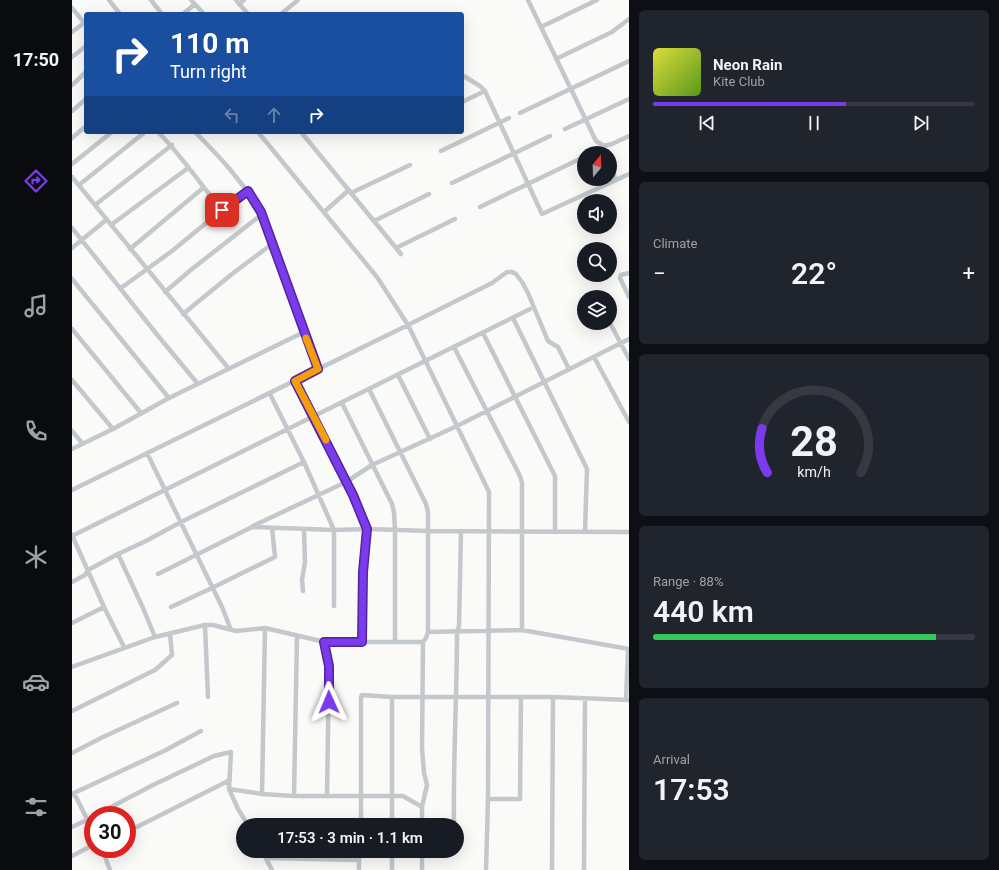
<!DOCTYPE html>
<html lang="en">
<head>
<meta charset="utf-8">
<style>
	body { margin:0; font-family:Roboto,sans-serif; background:#20242c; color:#f1f3f6; height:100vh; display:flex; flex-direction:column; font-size:15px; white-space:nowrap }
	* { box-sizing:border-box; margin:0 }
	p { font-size:13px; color:#9ea1a6 }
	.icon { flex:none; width:22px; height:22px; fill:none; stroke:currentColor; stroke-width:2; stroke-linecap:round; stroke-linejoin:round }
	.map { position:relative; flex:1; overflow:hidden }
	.sheet { display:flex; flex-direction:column; gap:10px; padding:10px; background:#0d0f14; width:370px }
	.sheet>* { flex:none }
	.guide { position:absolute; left:12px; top:12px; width:380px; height:122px; border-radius:4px; box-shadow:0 4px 16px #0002; background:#1a4fa0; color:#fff; overflow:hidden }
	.needle { width:26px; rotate:19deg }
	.tools { position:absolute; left:505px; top:146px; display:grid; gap:8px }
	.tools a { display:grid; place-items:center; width:40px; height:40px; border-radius:50%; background:#171b24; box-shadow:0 4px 16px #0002; font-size:20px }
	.speed { position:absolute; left:12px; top:806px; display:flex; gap:8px; font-size:20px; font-weight:700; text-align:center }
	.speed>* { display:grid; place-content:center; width:52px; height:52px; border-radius:50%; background:#171b24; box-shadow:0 4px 16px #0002; line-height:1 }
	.speed .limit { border:6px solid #d22; background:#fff; color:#111 }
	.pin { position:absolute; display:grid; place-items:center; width:34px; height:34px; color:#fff; margin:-17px; border-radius:8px; box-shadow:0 2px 6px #0006 }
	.me { position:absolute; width:44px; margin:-22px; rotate:359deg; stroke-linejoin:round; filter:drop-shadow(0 0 3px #0008) }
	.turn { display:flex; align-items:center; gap:14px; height:84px; padding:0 20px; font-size:18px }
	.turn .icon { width:52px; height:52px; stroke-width:2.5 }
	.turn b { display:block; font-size:28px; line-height:34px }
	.lanes { display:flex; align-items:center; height:38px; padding:0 20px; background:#0003; justify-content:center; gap:20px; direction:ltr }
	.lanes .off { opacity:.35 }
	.big { font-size:30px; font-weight:600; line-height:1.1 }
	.sheet .card { flex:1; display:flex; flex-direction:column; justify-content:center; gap:6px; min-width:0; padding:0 14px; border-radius:6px; background:#20242c }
	.sheet .dial { align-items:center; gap:0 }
	.dial svg { height:104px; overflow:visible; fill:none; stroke:#363941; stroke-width:7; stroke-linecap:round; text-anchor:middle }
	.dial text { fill:#f1f3f6; stroke:none }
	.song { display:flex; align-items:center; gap:12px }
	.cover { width:48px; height:48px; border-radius:6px; background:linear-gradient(135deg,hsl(60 70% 55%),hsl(90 70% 35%)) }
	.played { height:4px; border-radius:2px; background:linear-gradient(90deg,#7c3aed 60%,#363941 60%) }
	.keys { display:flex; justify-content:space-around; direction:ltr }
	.heat { display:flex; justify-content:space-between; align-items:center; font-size:22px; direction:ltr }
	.charge { height:6px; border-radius:3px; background:linear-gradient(90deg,#34c759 88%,#363941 0) }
	.trip { position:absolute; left:164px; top:818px; width:228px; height:40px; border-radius:20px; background:#171b24; box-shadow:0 4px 16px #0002; font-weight:600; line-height:40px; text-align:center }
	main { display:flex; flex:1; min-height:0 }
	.tabs { display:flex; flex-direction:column; width:72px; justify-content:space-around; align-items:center; background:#090b0e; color:#9ea1a6 }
	.tabs .icon { width:28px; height:28px }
	.tabs .current { color:#7c3aed }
	.tabs b { font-size:18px; color:#f1f3f6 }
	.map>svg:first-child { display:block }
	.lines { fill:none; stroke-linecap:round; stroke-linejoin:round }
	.minor { stroke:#c3c8cc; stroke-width:4.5 }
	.route-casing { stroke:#51269a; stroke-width:10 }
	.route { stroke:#7c3aed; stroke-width:7 }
	.slow { stroke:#f59e0b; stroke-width:7 }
</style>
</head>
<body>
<main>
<nav class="tabs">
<b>17:50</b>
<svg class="icon current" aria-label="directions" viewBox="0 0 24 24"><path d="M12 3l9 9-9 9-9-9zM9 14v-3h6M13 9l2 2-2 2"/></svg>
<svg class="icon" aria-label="music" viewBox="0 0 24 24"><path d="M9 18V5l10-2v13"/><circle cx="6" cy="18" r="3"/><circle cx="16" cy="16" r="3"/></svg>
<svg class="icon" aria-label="phone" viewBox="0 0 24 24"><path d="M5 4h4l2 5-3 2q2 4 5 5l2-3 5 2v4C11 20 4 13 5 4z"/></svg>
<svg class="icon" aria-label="climate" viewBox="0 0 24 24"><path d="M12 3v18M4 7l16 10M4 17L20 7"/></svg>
<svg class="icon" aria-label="car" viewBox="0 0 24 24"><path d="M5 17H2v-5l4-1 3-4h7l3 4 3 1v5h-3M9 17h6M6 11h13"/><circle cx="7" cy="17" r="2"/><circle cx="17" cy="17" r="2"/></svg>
<svg class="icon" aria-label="filters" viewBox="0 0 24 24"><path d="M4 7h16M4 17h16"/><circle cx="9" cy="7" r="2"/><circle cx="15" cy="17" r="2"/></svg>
</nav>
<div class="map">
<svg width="557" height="870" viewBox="0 0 557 870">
	<rect width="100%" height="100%" fill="#fafaf8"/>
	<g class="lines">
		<path class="minor" d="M37,0L48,14
			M79,0L90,14
			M119,0L132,14
			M164,0L176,14
			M456,0L524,141L532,146L540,144L557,136
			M167,4L172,0
			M0,8L14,25
			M111,14L123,4
			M209,14L226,0
			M469,27L525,0
			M0,32L12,23
			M0,57L14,46
			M484,59L540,32L557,19
			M390,75L408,86L413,91L470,214L557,174
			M0,85L14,72
			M390,102L413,91
			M0,111L14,99
			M448,113L557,61
			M493,129L557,99
			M86,132C110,156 128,184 150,210
			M123,132C148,157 170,181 189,212L246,369
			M186,132L305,277L336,325L417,492L416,799L414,870
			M229,132L329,254
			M0,138L14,126
			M369,151L437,118
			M521,153L525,151L530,153
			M0,164L40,132
			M538,167L544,180
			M0,177L157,369
			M380,183L478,136
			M7,185L73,132
			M279,193L338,165
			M23,205L100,145
			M408,207L512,157
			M252,212L277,190
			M302,221L357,194
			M39,225L116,168
			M0,228L87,337L126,384
			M0,248L34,220
			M324,248L383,219
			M58,249L131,188
			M557,273L549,275L548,278L557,297
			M0,279L97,398
			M49,288L100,251L150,210L176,191
			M93,292L120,269L189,215
			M111,314L160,274L200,244
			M441,318L515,469L513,532
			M538,323L557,359
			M0,329L69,413
			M411,333L483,476V532
			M382,347L448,476L450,483V630
			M522,357L557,422
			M326,375L358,439
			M0,380L41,429
			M223,381L274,482L295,529L291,572L290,642
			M297,389L354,504L356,512V632
			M198,394L232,462L262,530V606
			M270,403L320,504L322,512L323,530V642
			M0,431L10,443
			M0,449L41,429L97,398L232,332
			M75,453L150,607L159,630
			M0,490L336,325L420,283L435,272H440L444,274L450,282L456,293L476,341L486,347L497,369
			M181,526L274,482L300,465L385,426L557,339
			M0,535L32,607L52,647
			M0,536L458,309
			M46,554L71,608L83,637
			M86,574L180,527L262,530L295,529L356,531L557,532
			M0,582L13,575L16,570L46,554L74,541L109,522L232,462
			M231,591L230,580L233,562L232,530
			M99,607L140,588L203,557L200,528
			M0,623L32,607
			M133,625L136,697
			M253,642L257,666L255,796
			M0,667L83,637L133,625H141L164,631L193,628L253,642H351L354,638L356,632L450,630L557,649
			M554,700L556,649
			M0,711L83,670L100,655L98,634
			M0,753L31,737L105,703
			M157,789L190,794L222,796H331L350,807
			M0,794L92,751L129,731
			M0,794L4,797L21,831
			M190,794L193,628
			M222,796L225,636
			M416,799H448L449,698
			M24,815L81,785L142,756L159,752L157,789L166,809L176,825
			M382,823C381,760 385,696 385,632L387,626L389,531
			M289,825V697L290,695L320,697H481L557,700
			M320,825V697
			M350,825V807L355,785L352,773L350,748L351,642
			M0,827L21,817
			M55,832L158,780
			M30,849L38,870
			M190,851L200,870
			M0,856L21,845
			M194,858L287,860
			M287,870V851
			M320,870V851
			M350,870V851
			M480,870L481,697
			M512,870L513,699"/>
	</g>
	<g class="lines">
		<g class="route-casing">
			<path id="route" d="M150,210L176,191L189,212L246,369L223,381L281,495L295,529L291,572L290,642H252L257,666V702"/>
		</g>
		<use href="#route" class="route"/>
		<path class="slow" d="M234,338L246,369L223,381L254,440"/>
	</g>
</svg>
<div class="tools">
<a><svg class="needle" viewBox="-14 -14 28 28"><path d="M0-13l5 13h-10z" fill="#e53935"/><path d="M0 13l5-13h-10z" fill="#9ea1a6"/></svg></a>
<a><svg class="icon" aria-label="sound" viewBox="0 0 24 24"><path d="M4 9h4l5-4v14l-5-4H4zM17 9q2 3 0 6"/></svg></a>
<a><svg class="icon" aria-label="search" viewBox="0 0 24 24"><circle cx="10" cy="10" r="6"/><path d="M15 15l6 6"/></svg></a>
<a><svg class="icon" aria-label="layers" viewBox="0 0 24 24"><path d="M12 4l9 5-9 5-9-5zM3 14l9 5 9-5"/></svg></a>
</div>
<div class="speed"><div class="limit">30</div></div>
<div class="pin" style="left:150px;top:210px;background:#d93025"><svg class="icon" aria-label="arrive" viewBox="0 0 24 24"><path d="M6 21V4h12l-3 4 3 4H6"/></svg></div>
<svg class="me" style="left:257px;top:702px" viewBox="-20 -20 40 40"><path d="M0-17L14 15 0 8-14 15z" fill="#7c3aed" stroke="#fff" stroke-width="4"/></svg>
<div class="trip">17:53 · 3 min · 1.1 km</div>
<div class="guide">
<div class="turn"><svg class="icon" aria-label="right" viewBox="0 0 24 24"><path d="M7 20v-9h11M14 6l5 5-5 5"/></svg><div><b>110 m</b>Turn right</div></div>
<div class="lanes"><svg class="icon off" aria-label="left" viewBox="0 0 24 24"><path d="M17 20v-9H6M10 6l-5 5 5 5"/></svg><svg class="icon off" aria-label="ahead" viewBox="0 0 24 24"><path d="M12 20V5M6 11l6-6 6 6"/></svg><svg class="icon" aria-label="right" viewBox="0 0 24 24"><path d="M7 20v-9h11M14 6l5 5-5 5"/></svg></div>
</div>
</div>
<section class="sheet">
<div class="card">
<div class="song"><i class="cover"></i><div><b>Neon Rain</b><p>Kite Club</p></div></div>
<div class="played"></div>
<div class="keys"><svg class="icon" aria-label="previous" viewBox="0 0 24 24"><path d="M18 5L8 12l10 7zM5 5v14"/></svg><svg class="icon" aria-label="pause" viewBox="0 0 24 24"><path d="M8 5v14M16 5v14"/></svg><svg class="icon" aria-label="next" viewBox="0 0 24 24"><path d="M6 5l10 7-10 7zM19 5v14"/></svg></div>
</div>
<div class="card"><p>Climate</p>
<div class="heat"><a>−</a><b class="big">22°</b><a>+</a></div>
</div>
<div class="card dial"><svg viewBox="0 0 100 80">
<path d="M14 69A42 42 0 1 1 86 69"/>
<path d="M14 69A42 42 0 0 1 10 35" stroke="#7c3aed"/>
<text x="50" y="56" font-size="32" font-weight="700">28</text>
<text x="50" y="72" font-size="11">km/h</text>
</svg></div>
<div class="card"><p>Range · 88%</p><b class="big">440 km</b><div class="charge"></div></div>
<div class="card"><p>Arrival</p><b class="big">17:53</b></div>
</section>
</main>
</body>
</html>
